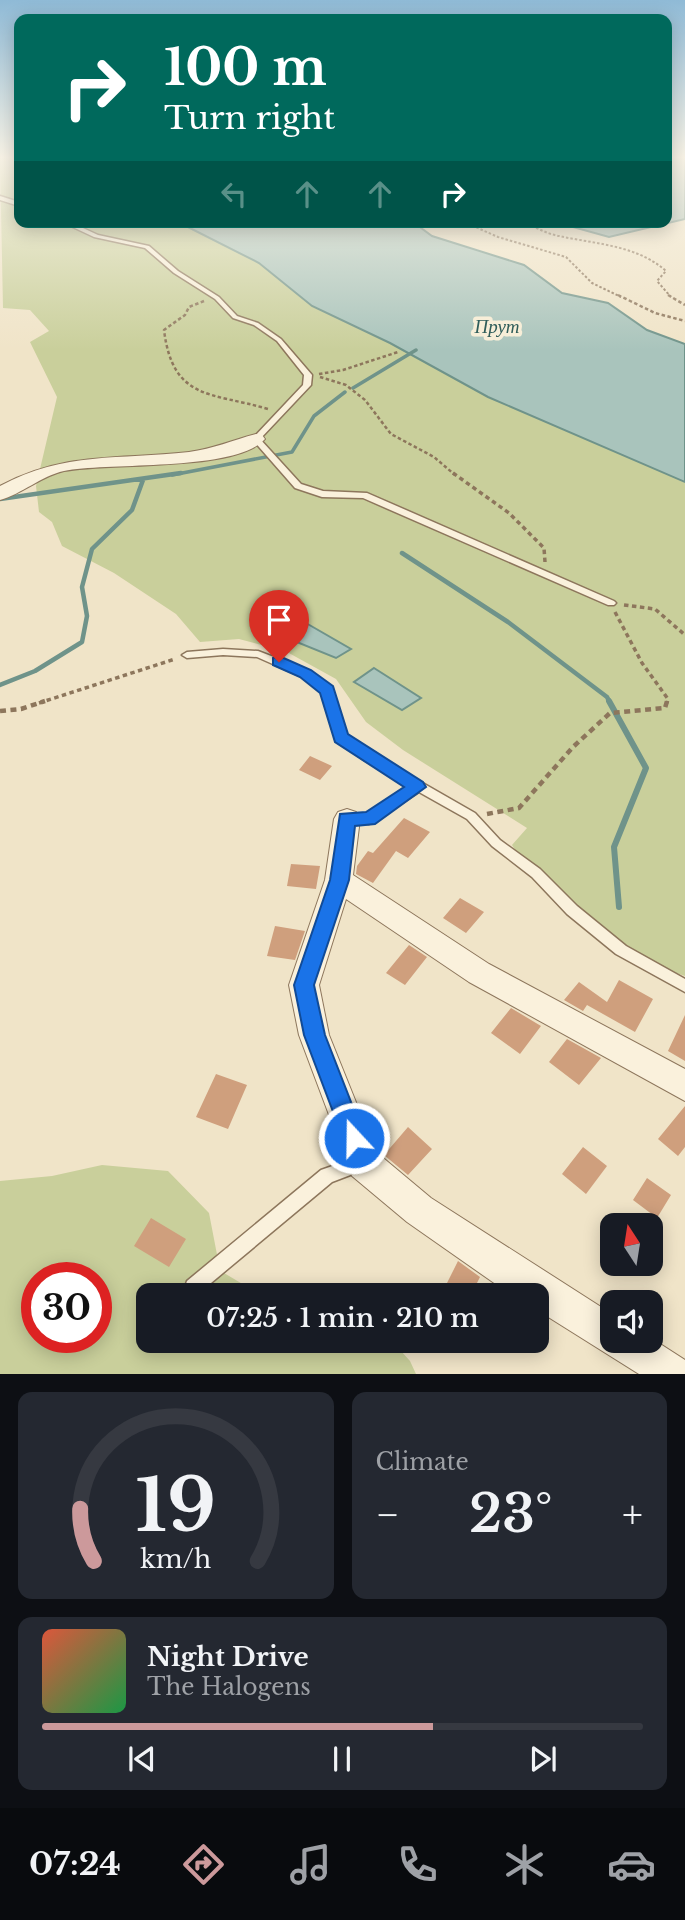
<!DOCTYPE html>
<html lang="en">
<head>
<meta charset="utf-8">
<style>
	body { margin:0; font-family:"Libre Baskerville",serif; background:#242831; color:#f1f3f6; height:100vh; display:flex; flex-direction:column; font-size:26px; white-space:nowrap }
	* { box-sizing:border-box; margin:0 }
	p { font-size:23px; color:#9ea1a6 }
	.icon { flex:none; width:38px; height:38px; fill:none; stroke:currentColor; stroke-width:2; stroke-linecap:round; stroke-linejoin:round }
	.map { position:relative; height:1374px; overflow:hidden }
	.panel { display:flex; flex-direction:column; gap:18px; padding:18px; background:#0d0f14; flex:1 }
	.panel>* { flex:none }
	.guide { position:absolute; left:14px; top:14px; width:658px; height:214px; border-radius:14px; box-shadow:0 4px 18px #0003; background:#00695c; color:#fff; overflow:hidden }
	.needle { width:46px; rotate:348deg }
	.tools { position:absolute; left:600px; top:1213px; display:grid; gap:14px }
	.tools a { display:grid; place-items:center; width:63px; height:63px; border-radius:14px; background:#171b24; box-shadow:0 4px 18px #0003; font-size:35px }
	.speed { position:absolute; left:21px; top:1262px; display:flex; gap:14px; font-size:35px; font-weight:700; text-align:center }
	.speed>* { display:grid; place-content:center; width:91px; height:91px; border-radius:50%; background:#171b24; box-shadow:0 4px 18px #0003; line-height:1 }
	.speed .limit { border:10px solid #d22; background:#fff; color:#111 }
	.pin { position:absolute; display:grid; place-items:center; width:60px; height:60px; color:#fff; margin:-72px -30px; border-radius:50% 50% 50% 0; rotate:-45deg; box-shadow:0 0 7px #0007 }
	.pin .icon { rotate:45deg }
	.me { position:absolute; width:77px; margin:-38px; rotate:339deg; stroke-linejoin:round; filter:drop-shadow(0 0 5px #0008) }
	.turn { display:flex; align-items:center; gap:24px; height:147px; padding:0 35px; font-size:32px }
	.turn .icon { width:91px; height:91px; stroke-width:2.5 }
	.turn b { display:block; font-size:49px; line-height:60px }
	.lanes { display:flex; align-items:center; height:66px; padding:0 35px; background:#0003; justify-content:center; gap:35px; direction:ltr }
	.lanes .off { opacity:.35 }
	.big { font-size:52px; font-weight:600; line-height:1.1 }
	.panel .widget { flex:1; display:flex; flex-direction:column; justify-content:center; gap:10px; min-width:0; padding:0 24px; border-radius:14px; background:#242831 }
	.panel .dial { align-items:center; gap:0 }
	.dial svg { height:182px; overflow:visible; fill:none; stroke:#363941; stroke-width:7; stroke-linecap:round; text-anchor:middle }
	.dial text { fill:#f1f3f6; stroke:none }
	.song { display:flex; align-items:center; gap:21px }
	.cover { width:84px; height:84px; border-radius:10px; background:linear-gradient(135deg,hsl(10 70% 55%),hsl(140 70% 35%)) }
	.played { height:7px; border-radius:4px; background:linear-gradient(90deg,#cc999b 65%,#363941 65%) }
	.keys { display:flex; justify-content:space-around; direction:ltr }
	.heat { display:flex; justify-content:space-between; align-items:center; font-size:38px; direction:ltr }
	.panel .tiles { flex:1; display:grid; gap:18px; grid-template-columns:1fr 1fr }
	.widget:last-child { grid-column:span 2 }
	.trip { position:absolute; left:136px; top:1283px; width:413px; height:70px; border-radius:14px; background:#171b24; box-shadow:0 4px 18px #0003; font-weight:600; line-height:70px; text-align:center }
	.tabs { display:flex; height:112px; justify-content:space-around; align-items:center; background:#090b0e; color:#9ea1a6 }
	.tabs .icon { width:49px; height:49px }
	.tabs .selected { color:#cc999b }
	.tabs b { font-size:32px; color:#f1f3f6 }
	.map>svg:first-child { display:block }
	.green { fill:#c9cf9b; fill-rule:evenodd }
	.water { fill:#a9c4bc; stroke:#6f938a; stroke-width:2 }
	.lines { fill:none; stroke-linecap:round; stroke-linejoin:round }
	.stream-far2 { stroke:#6f938a; stroke-width:3.5 }
	.stream-far1 { stroke:#6f938a; stroke-width:4.5 }
	.stream { stroke:#6f938a; stroke-width:6 }
	.building { fill:#cf9f7d }
	.lane-casing { stroke:#8d765c; stroke-width:3 }
	.street-casing { stroke:#8d765c; stroke-width:2 }
	.path-far3 { stroke:#8d765c; stroke-width:2; stroke-dasharray:2.5 2; stroke-linecap:butt }
	.path-far2 { stroke:#8d765c; stroke-width:2.5; stroke-dasharray:3.5 2.5; stroke-linecap:butt }
	.path-far1 { stroke:#8d765c; stroke-width:3.5; stroke-dasharray:4.5 3.5; stroke-linecap:butt }
	.path { stroke:#8d765c; stroke-width:4.5; stroke-dasharray:6 4.5; stroke-linecap:butt }
	.lane { fill:#faf1dc; fill-rule:evenodd }
	.street { fill:#faf1dc; fill-rule:evenodd }
	.route { fill:#1a73e8; stroke:#114b97; stroke-width:2 }
	.labels { text-anchor:middle; dominant-baseline:central; stroke-width:7; stroke-linejoin:round; paint-order:stroke }
	.far-water-label { font-size:19px; font-style:italic; fill:#2f5d5a; stroke:#f7eed8 }
</style>
</head>
<body>
<div class="map">
<svg width="685" height="1374" viewBox="0 0 685 1374">
	<rect width="100%" height="100%" fill="#f0e4c8"/>
	<path class="green" d="M0,158L19,159V222H178L259,263L312,306L390,343L488,397L685,482V976L641,961L522,861L512,845L527,828L403,750L366,722L336,679L287,652L239,639L200,642L176,614L114,573L62,546L52,522L39,512L36,486L57,397L30,342L49,331L30,310L3,308ZM298,620L350,649V650L277,634Z
		M102,1165L168,1171L209,1213L219,1265L224,1273L261,1295H149V1340L392,1341L410,1361L416,1374H0V1181L52,1176ZM37,1278H96V1337H37Z"/>
	<path class="water" d="M685,158V219L609,237L555,222H667V159Z
		M178,222H413L432,236L524,265L562,293L608,303L647,330L685,344V482L488,397L390,343L312,306L259,263Z
		M299,619L351,649L336,658L277,634Z
		M374,668L421,698L402,710L354,682Z"/>
	<g class="lines">
		<path class="stream-far2" d="M353,388L416,350
			M172,475L292,452L314,416L345,392"/>
		<path class="stream-far1" d="M0,499L181,473
			M402,553L508,622L607,697L610,703
			M0,685L35,671L82,642L87,616L82,587L92,549L132,510L143,480"/>
		<path class="stream" d="M609,701L646,768L614,847L619,907"/>
	</g>
	<path class="building" d="M310,756L332,766L320,780L299,770Z
		M404,818L430,832L408,858L396,851L373,883L356,874L357,866L368,851L373,853Z
		M291,864L320,866L316,889L287,886Z
		M460,898L484,912L466,933L443,918Z
		M275,926L305,931L295,960L267,956Z
		M409,945L427,957L405,985L386,973Z
		M619,980L653,999L635,1032L587,1005L583,1011L564,1000L579,982L607,1002Z
		M511,1008L541,1026L520,1054L491,1033Z
		M685,1015V1061L668,1051Z
		M567,1039L601,1058L579,1085L549,1062Z
		M216,1074L247,1085L228,1129L196,1117Z
		M685,1106V1147L678,1156L658,1139Z
		M408,1127L432,1149L408,1175L384,1155Z
		M583,1147L607,1166L586,1194L562,1174Z
		M647,1178L671,1195L657,1218L633,1200Z
		M151,1218L186,1239L169,1267L134,1246Z
		M458,1261L480,1277L471,1295H441Z"/>
	<g class="lines">
		<g class="lane-casing">
			<path id="lane" d="M0,196L19,202V206L0,200Z
				M62,222H70L98,235L149,246L178,271L219,297L237,316L258,323L281,339L312,375L311,385L260,439L301,484L323,491L367,493L614,601L616,603L614,605H608L363,498L322,497L295,488L252,439L303,385L304,375L277,341L254,325L233,318L215,299L174,273L145,248L94,237Z
				M223,649L258,651L310,671L332,690L346,735L372,754L475,813L500,840L540,869L577,906L626,946L685,979V992L616,954L567,914L532,877L492,846L467,819L419,792L373,822L369,824L343,822L341,819L343,816L367,814L409,786L364,760L337,740L322,692L302,677L257,657L223,655L187,658L182,655L187,652Z
				M361,1156L366,1159L369,1164L366,1169L332,1182L199,1293L194,1295L187,1293L185,1287L187,1281L321,1170Z"/>
		</g>
		<g class="street-casing">
			<path id="street" d="M256,434L262,435L265,439C236,472 109,462 64,471C41,476 22,494 0,500V486C65,451 119,460 189,452C213,449 233,440 256,434Z
				M347,809L356,812L360,819L353,875L489,964L685,1069V1101L469,982L346,899L319,985L329,1035L376,1152L431,1198L612,1314V1340H651V1338L685,1360V1374H639L537,1310V1295H514L497,1285L407,1222L352,1176L299,1035L289,985L325,880L334,819L338,812Z"/>
		</g>
		<path class="path-far3" d="M464,222L498,237L566,257L592,283L621,297
			M524,222C535,227 547,234 559,236C595,244 637,245 666,271L657,281L671,297"/>
		<path class="path-far2" d="M618,295L655,313L685,321
			M668,295L685,305
			M204,301L189,307L185,315L164,330C173,401 211,392 268,409
			M319,374L343,370L398,352
			M320,377L346,385L365,400L391,434L434,457L455,475"/>
		<path class="path-far1" d="M453,473L509,513L544,548L545,562
			M624,605L655,609L685,635
			M615,612L642,663L668,699L667,703
			M39,703L175,659"/>
		<path class="path" d="M0,711L21,709L45,701
			M487,814L519,808L573,747L610,713L665,708L667,701"/>
		<use href="#lane" class="lane"/>
		<use href="#street" class="street"/>
	</g>
	<linearGradient id="sky" x2="0" y2="1"><stop stop-color="#8fbad6"/><stop offset="0.45" stop-color="#f8f3e6"/><stop offset="1" stop-color="#f8f3e6" stop-opacity="0"/></linearGradient>
	<rect width="685" height="350" fill="url(#sky)"/>
	<path class="route" d="M279,656L311,670L333,686L348,734L423,782L426,787L375,824L355,826L349,880L314,985L325,1035L365,1138L362,1146L354,1149L346,1146L304,1035L294,985L330,880L340,814L366,812L404,787L335,742L320,693L300,677L273,665V658Z"/>
	<g class="labels">
		<g class="far-water-label">
			<text x="497" y="326">Прут</text>
		</g>
	</g>
</svg>
<div class="tools">
<a><svg class="needle" viewBox="-14 -14 28 28"><path d="M0-13l5 13h-10z" fill="#e53935"/><path d="M0 13l5-13h-10z" fill="#9ea1a6"/></svg></a>
<a><svg class="icon" aria-label="sound" viewBox="0 0 24 24"><path d="M4 9h4l5-4v14l-5-4H4zM17 9q2 3 0 6"/></svg></a>
</div>
<div class="speed"><div class="limit">30</div></div>
<div class="pin" style="left:279px;top:662px;background:#d93025"><svg class="icon" aria-label="arrive" viewBox="0 0 24 24"><path d="M6 21V4h12l-3 4 3 4H6"/></svg></div>
<svg class="me" style="left:354px;top:1138px" viewBox="-20 -20 40 40"><circle r="17" fill="#1a73e8" stroke="#fff" stroke-width="3"/><path d="M0-11L8 9 0 5-8 9z" fill="#fff"/></svg>
<div class="trip">07:25 · 1 min · 210 m</div>
<div class="guide">
<div class="turn"><svg class="icon" aria-label="right" viewBox="0 0 24 24"><path d="M7 20v-9h11M14 6l5 5-5 5"/></svg><div><b>100 m</b>Turn right</div></div>
<div class="lanes"><svg class="icon off" aria-label="left" viewBox="0 0 24 24"><path d="M17 20v-9H6M10 6l-5 5 5 5"/></svg><svg class="icon off" aria-label="ahead" viewBox="0 0 24 24"><path d="M12 20V5M6 11l6-6 6 6"/></svg><svg class="icon off" aria-label="ahead" viewBox="0 0 24 24"><path d="M12 20V5M6 11l6-6 6 6"/></svg><svg class="icon" aria-label="right" viewBox="0 0 24 24"><path d="M7 20v-9h11M14 6l5 5-5 5"/></svg></div>
</div>
</div>
<section class="panel">
<div class="tiles">
<div class="widget dial"><svg viewBox="0 0 100 80">
<path d="M14 69A42 42 0 1 1 86 69"/>
<path d="M14 69A42 42 0 0 1 8 46" stroke="#cc999b"/>
<text x="50" y="56" font-size="32" font-weight="700">19</text>
<text x="50" y="72" font-size="11">km/h</text>
</svg></div>
<div class="widget"><p>Climate</p>
<div class="heat"><a>−</a><b class="big">23°</b><a>+</a></div>
</div>
<div class="widget">
<div class="song"><i class="cover"></i><div><b>Night Drive</b><p>The Halogens</p></div></div>
<div class="played"></div>
<div class="keys"><svg class="icon" aria-label="previous" viewBox="0 0 24 24"><path d="M18 5L8 12l10 7zM5 5v14"/></svg><svg class="icon" aria-label="pause" viewBox="0 0 24 24"><path d="M8 5v14M16 5v14"/></svg><svg class="icon" aria-label="next" viewBox="0 0 24 24"><path d="M6 5l10 7-10 7zM19 5v14"/></svg></div>
</div>
</div>
</section>
<nav class="tabs">
<b>07:24</b>
<svg class="icon selected" aria-label="directions" viewBox="0 0 24 24"><path d="M12 3l9 9-9 9-9-9zM9 14v-3h6M13 9l2 2-2 2"/></svg>
<svg class="icon" aria-label="music" viewBox="0 0 24 24"><path d="M9 18V5l10-2v13"/><circle cx="6" cy="18" r="3"/><circle cx="16" cy="16" r="3"/></svg>
<svg class="icon" aria-label="phone" viewBox="0 0 24 24"><path d="M5 4h4l2 5-3 2q2 4 5 5l2-3 5 2v4C11 20 4 13 5 4z"/></svg>
<svg class="icon" aria-label="climate" viewBox="0 0 24 24"><path d="M12 3v18M4 7l16 10M4 17L20 7"/></svg>
<svg class="icon" aria-label="car" viewBox="0 0 24 24"><path d="M5 17H2v-5l4-1 3-4h7l3 4 3 1v5h-3M9 17h6M6 11h13"/><circle cx="7" cy="17" r="2"/><circle cx="17" cy="17" r="2"/></svg>
</nav>
</body>
</html>
